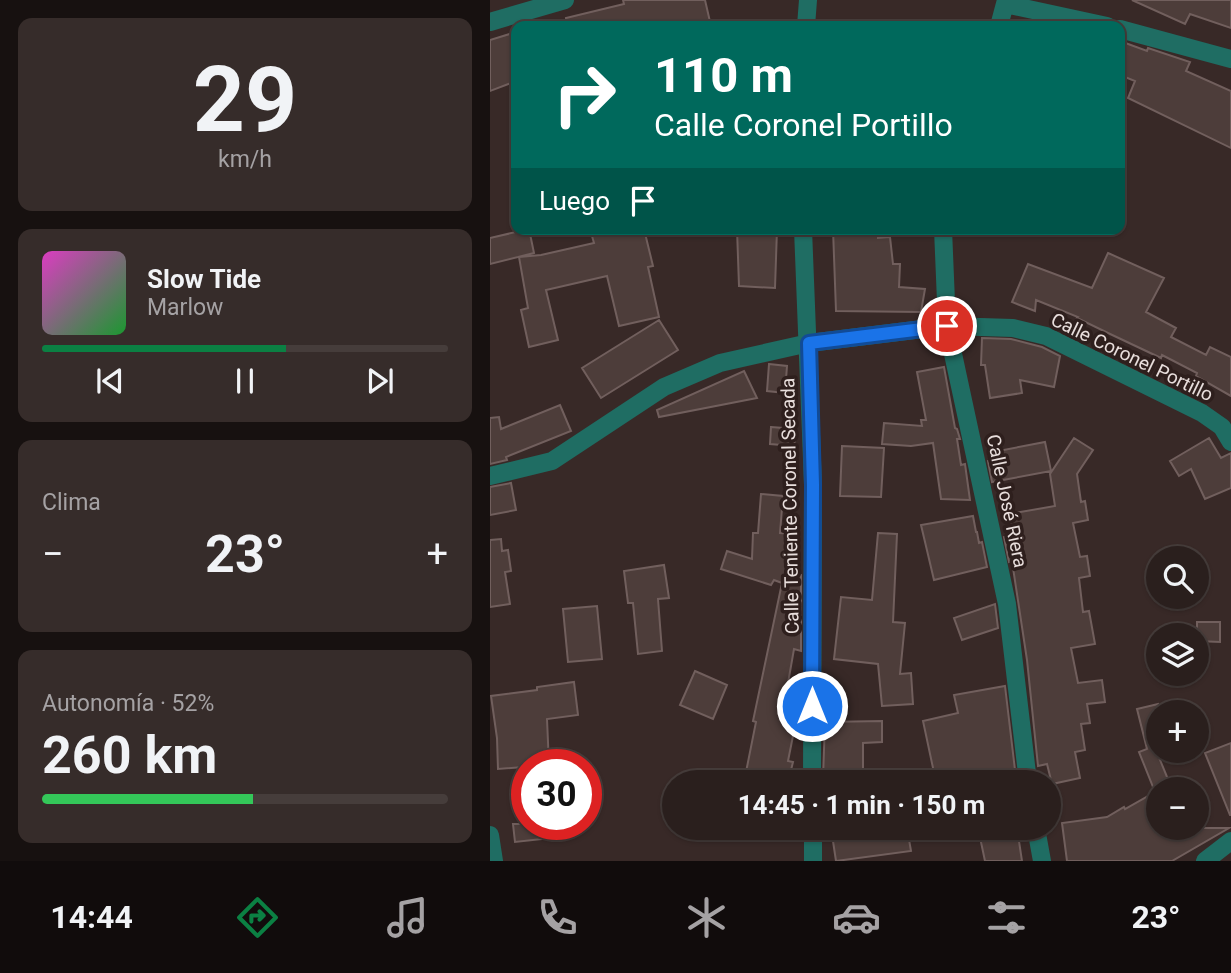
<!DOCTYPE html>
<html lang="es">
<head>
<meta charset="utf-8">
<style>
	body { margin:0; font-family:Roboto,sans-serif; background:#362c2a; color:#f1f3f6; height:100vh; display:flex; flex-direction:column; font-size:26px; white-space:nowrap }
	* { box-sizing:border-box; margin:0 }
	p { font-size:23px; color:#a5a2a4 }
	.icon { flex:none; width:38px; height:38px; fill:none; stroke:currentColor; stroke-width:2; stroke-linecap:round; stroke-linejoin:round }
	.map { position:relative; flex:1; overflow:hidden }
	.drawer { display:flex; flex-direction:column; gap:18px; padding:18px; background:#171110; width:490px }
	.drawer>* { flex:none }
	.banner { position:absolute; left:21px; top:21px; width:614px; height:214px; border-radius:14px; box-shadow:0 2px 5px #0004,0 0 0 2px #463d3b; background:#00695c; color:#fff; overflow:hidden }
	.controls { position:absolute; left:656px; top:546px; display:grid; gap:14px }
	.controls a { display:grid; place-items:center; width:63px; height:63px; border-radius:50%; background:#2a1f1d; box-shadow:0 2px 5px #0004,0 0 0 2px #463d3b; font-size:35px }
	.speed { position:absolute; left:21px; top:749px; display:flex; gap:14px; font-size:35px; font-weight:700; text-align:center }
	.speed>* { display:grid; place-content:center; width:91px; height:91px; border-radius:50%; background:#2a1f1d; box-shadow:0 2px 5px #0004,0 0 0 2px #463d3b; line-height:1 }
	.speed .limit { border:10px solid #d22; background:#fff; color:#111 }
	.pin { position:absolute; display:grid; place-items:center; width:60px; height:60px; color:#fff; margin:-30px; border:4px solid #fff; border-radius:50%; box-shadow:0 2px 7px #0007 }
	.me { position:absolute; width:77px; margin:-38px; rotate:0deg; stroke-linejoin:round; filter:drop-shadow(0 0 5px #0008) }
	.turn { display:flex; align-items:center; gap:24px; height:147px; padding:0 28px; font-size:32px }
	.turn .icon { width:91px; height:91px; stroke-width:2.5 }
	.turn b { display:block; font-size:49px; line-height:60px }
	.then { display:flex; align-items:center; height:66px; padding:0 28px; background:#0003; gap:14px; font-size:26px }
	.big { font-size:52px; font-weight:700; line-height:1.1 }
	.drawer .card { flex:1; display:flex; flex-direction:column; justify-content:center; gap:10px; min-width:0; padding:0 24px; border-radius:14px; background:#362c2a }
	.drawer .dial { align-items:center; gap:0 }
	.dial b { font-size:91px; line-height:1 }
	.song { display:flex; align-items:center; gap:21px }
	.cover { width:84px; height:84px; border-radius:10px; background:linear-gradient(135deg,hsl(310 70% 55%),hsl(130 70% 35%)) }
	.played { height:7px; border-radius:4px; background:linear-gradient(90deg,#0b8043 60%,#463d3b 60%) }
	.keys { display:flex; justify-content:space-around; direction:ltr }
	.heat { display:flex; justify-content:space-between; align-items:center; font-size:38px; direction:ltr }
	.charge { height:10px; border-radius:5px; background:linear-gradient(90deg,#34c759 52%,#463d3b 0) }
	.trip { position:absolute; left:172px; top:770px; width:399px; height:70px; border-radius:35px; background:#2a1f1d; box-shadow:0 2px 5px #0004,0 0 0 2px #463d3b; font-weight:700; line-height:70px; text-align:center }
	.tabs { display:flex; height:112px; justify-content:space-around; align-items:center; background:#110c0c; color:#a5a2a4 }
	.tabs .icon { width:49px; height:49px }
	.tabs .active { color:#0b8043 }
	.tabs b { font-size:32px; color:#f1f3f6 }
	main { display:flex; flex:1; min-height:0 }
	.map>svg:first-child { display:block }
	.building { fill:#4d3d3a; stroke:#715f5d; stroke-width:2 }
	.lines { fill:none; stroke-linecap:round; stroke-linejoin:round }
	.street { stroke:#1f6d63; stroke-width:18 }
	.route-casing { stroke:#114b97; stroke-width:18 }
	.route { stroke:#1a73e8; stroke-width:12 }
	.labels { text-anchor:middle; dominant-baseline:central; stroke-width:7; stroke-linejoin:round; paint-order:stroke }
	.street-label { font-size:19px; fill:#e8dedc; stroke:#2e1f1d }
</style>
</head>
<body>
<main>
<section class="drawer">
<div class="card dial"><b>29</b><p>km/h</p></div>
<div class="card">
<div class="song"><i class="cover"></i><div><b>Slow Tide</b><p>Marlow</p></div></div>
<div class="played"></div>
<div class="keys"><svg class="icon" aria-label="previous" viewBox="0 0 24 24"><path d="M18 5L8 12l10 7zM5 5v14"/></svg><svg class="icon" aria-label="pause" viewBox="0 0 24 24"><path d="M8 5v14M16 5v14"/></svg><svg class="icon" aria-label="next" viewBox="0 0 24 24"><path d="M6 5l10 7-10 7zM19 5v14"/></svg></div>
</div>
<div class="card"><p>Clima</p>
<div class="heat"><a>−</a><b class="big">23°</b><a>+</a></div>
</div>
<div class="card"><p>Autonomía · 52%</p><b class="big">260 km</b><div class="charge"></div></div>
</section>
<div class="map">
<svg width="741" height="861" viewBox="0 0 741 861">
	<rect width="100%" height="100%" fill="#382927"/>
	<path class="building" d="M133,0H215L221,26H77L76,18L134,4Z
		M642,0H741V28L700,14L695,24Z
		M26,32V81L0,91V40Z
		M630,41L657,51L658,48L700,62L696,71L741,91V148L638,98L645,81L630,75Z
		M39,229L44,253L0,264V238Z
		M100,229H154L163,266L158,267L169,317L129,326L117,276L56,290L68,340L39,347L31,310L38,308L29,257L51,255L104,243Z
		M247,229H287L285,288L249,286Z
		M343,229H388V238L400,237L403,264H410L409,287L435,289L431,312L346,311Z
		M618,253L674,278L656,312L686,328L681,337L716,355L720,347L741,357V396L706,376L707,373L672,355L671,358L618,333L587,318L588,317L546,300L545,311L522,302L538,264L602,288Z
		M169,320L188,350L111,398L92,368Z
		M492,338L521,339L552,347L570,356L564,387L530,380L532,393L500,398L495,365H491Z
		M279,364L297,366L295,393L277,391Z
		M454,367L465,428L467,429L470,439H467L471,465L475,464L480,500L451,499L443,443L421,446L392,444L394,423L432,426L431,420H436L427,372Z
		M254,371L267,398L169,417L167,410Z
		M70,405L81,431L16,457L17,460L0,464V418L9,417L11,429Z
		M281,427L306,429L304,446L280,444Z
		M584,438L603,450L587,474L591,502L595,501L598,520L583,523L590,557L597,556L600,576L589,578L593,612L599,611L605,644L581,648L588,683L612,680L615,702L597,704L600,723L591,724L595,750L585,752L590,778L562,784L557,764L548,766L537,660L522,561L519,562L514,537L523,536L519,514L565,506L560,474Z
		M719,438L731,458L741,453V488L715,499L701,469L689,476L680,461Z
		M555,442L561,471L502,482L498,461L504,460L503,452Z
		M352,446L394,448L391,497L350,496Z
		M21,483L26,510L0,515V487Z
		M271,494L293,496L290,533L308,534L306,573L311,575V651L304,649L298,683L311,686V696L298,761L303,762L298,782H254L266,722L263,721L292,583L284,580L281,585L231,569L237,551L262,559L263,533H268Z
		M483,516L486,532H487L489,543L492,542L497,567L444,580L431,525Z
		M388,533L407,534L403,622L415,623L410,674L421,673L423,704L392,706L388,664L344,659L351,597L382,600Z
		M11,539L12,551L18,550L21,571L15,572L20,604L0,607V540Z
		M174,565L179,598L168,599L172,651L148,654L143,603H138L134,571Z
		M505,604L508,628L472,640L464,618Z
		M107,606L112,659L78,662L73,609Z
		M707,622H730V642L707,641Z
		M205,671L237,685L223,719L190,705Z
		M84,682L88,715L57,719L59,765L8,769L7,738L1,696L47,690V687Z
		M515,686L525,770L514,772L516,782H446L433,721L468,713L464,695Z
		M668,704V755L682,789H668V828H739L682,861H577L572,823L617,817L634,807L635,809L665,792L649,752L657,749L647,709Z
		M392,721V742L373,743V779L333,778L335,722Z
		M741,743V815H740L715,753Z
		M23,824H78L79,836L25,842Z
		M341,828H417L421,851L346,861Z
		M488,828H527L532,861H495Z"/>
	<g class="lines">
		<path class="street" d="M515,4L617,26
			M0,22L75,0
			M316,26L318,0
			M509,26L516,0
			M630,29L741,59
			M313,229L323,485L322,782
			M453,229L457,326L517,604L538,782
			M0,476L62,461L174,387L230,363L319,343L457,326L523,328L556,336L712,413L732,427L741,442
			M323,828V861
			M546,828L552,861
			M0,835L4,861
			M715,861L741,841"/>
	</g>
	<g class="lines">
		<g class="route-casing">
			<path id="route" d="M322,706L323,485L319,343L457,326"/>
		</g>
		<use href="#route" class="route"/>
	</g>
	<g class="labels">
		<g class="street-label">
			<text transform="translate(642 357) rotate(26)">Calle Coronel Portillo</text>
			<text transform="translate(517 501) rotate(78)">Calle José Riera</text>
			<text transform="translate(300 506) rotate(-91)">Calle Teniente Coronel Secada</text>
		</g>
	</g>
</svg>
<div class="controls">
<a><svg class="icon" aria-label="search" viewBox="0 0 24 24"><circle cx="10" cy="10" r="6"/><path d="M15 15l6 6"/></svg></a>
<a><svg class="icon" aria-label="layers" viewBox="0 0 24 24"><path d="M12 4l9 5-9 5-9-5zM3 14l9 5 9-5"/></svg></a>
<a>+</a>
<a>−</a>
</div>
<div class="speed"><div class="limit">30</div></div>
<div class="pin" style="left:457px;top:326px;background:#d93025"><svg class="icon" aria-label="arrive" viewBox="0 0 24 24"><path d="M6 21V4h12l-3 4 3 4H6"/></svg></div>
<svg class="me" style="left:322px;top:706px" viewBox="-20 -20 40 40"><circle r="17" fill="#1a73e8" stroke="#fff" stroke-width="3"/><path d="M0-11L8 9 0 5-8 9z" fill="#fff"/></svg>
<div class="trip">14:45 · 1 min · 150 m</div>
<div class="banner">
<div class="turn"><svg class="icon" aria-label="right" viewBox="0 0 24 24"><path d="M7 20v-9h11M14 6l5 5-5 5"/></svg><div><b>110 m</b>Calle Coronel Portillo</div></div>
<div class="then">Luego<svg class="icon" aria-label="arrive" viewBox="0 0 24 24"><path d="M6 21V4h12l-3 4 3 4H6"/></svg></div>
</div>
</div>
</main>
<nav class="tabs">
<b>14:44</b>
<svg class="icon active" aria-label="directions" viewBox="0 0 24 24"><path d="M12 3l9 9-9 9-9-9zM9 14v-3h6M13 9l2 2-2 2"/></svg>
<svg class="icon" aria-label="music" viewBox="0 0 24 24"><path d="M9 18V5l10-2v13"/><circle cx="6" cy="18" r="3"/><circle cx="16" cy="16" r="3"/></svg>
<svg class="icon" aria-label="phone" viewBox="0 0 24 24"><path d="M5 4h4l2 5-3 2q2 4 5 5l2-3 5 2v4C11 20 4 13 5 4z"/></svg>
<svg class="icon" aria-label="climate" viewBox="0 0 24 24"><path d="M12 3v18M4 7l16 10M4 17L20 7"/></svg>
<svg class="icon" aria-label="car" viewBox="0 0 24 24"><path d="M5 17H2v-5l4-1 3-4h7l3 4 3 1v5h-3M9 17h6M6 11h13"/><circle cx="7" cy="17" r="2"/><circle cx="17" cy="17" r="2"/></svg>
<svg class="icon" aria-label="filters" viewBox="0 0 24 24"><path d="M4 7h16M4 17h16"/><circle cx="9" cy="7" r="2"/><circle cx="15" cy="17" r="2"/></svg>
<b>23°</b>
</nav>
</body>
</html>
